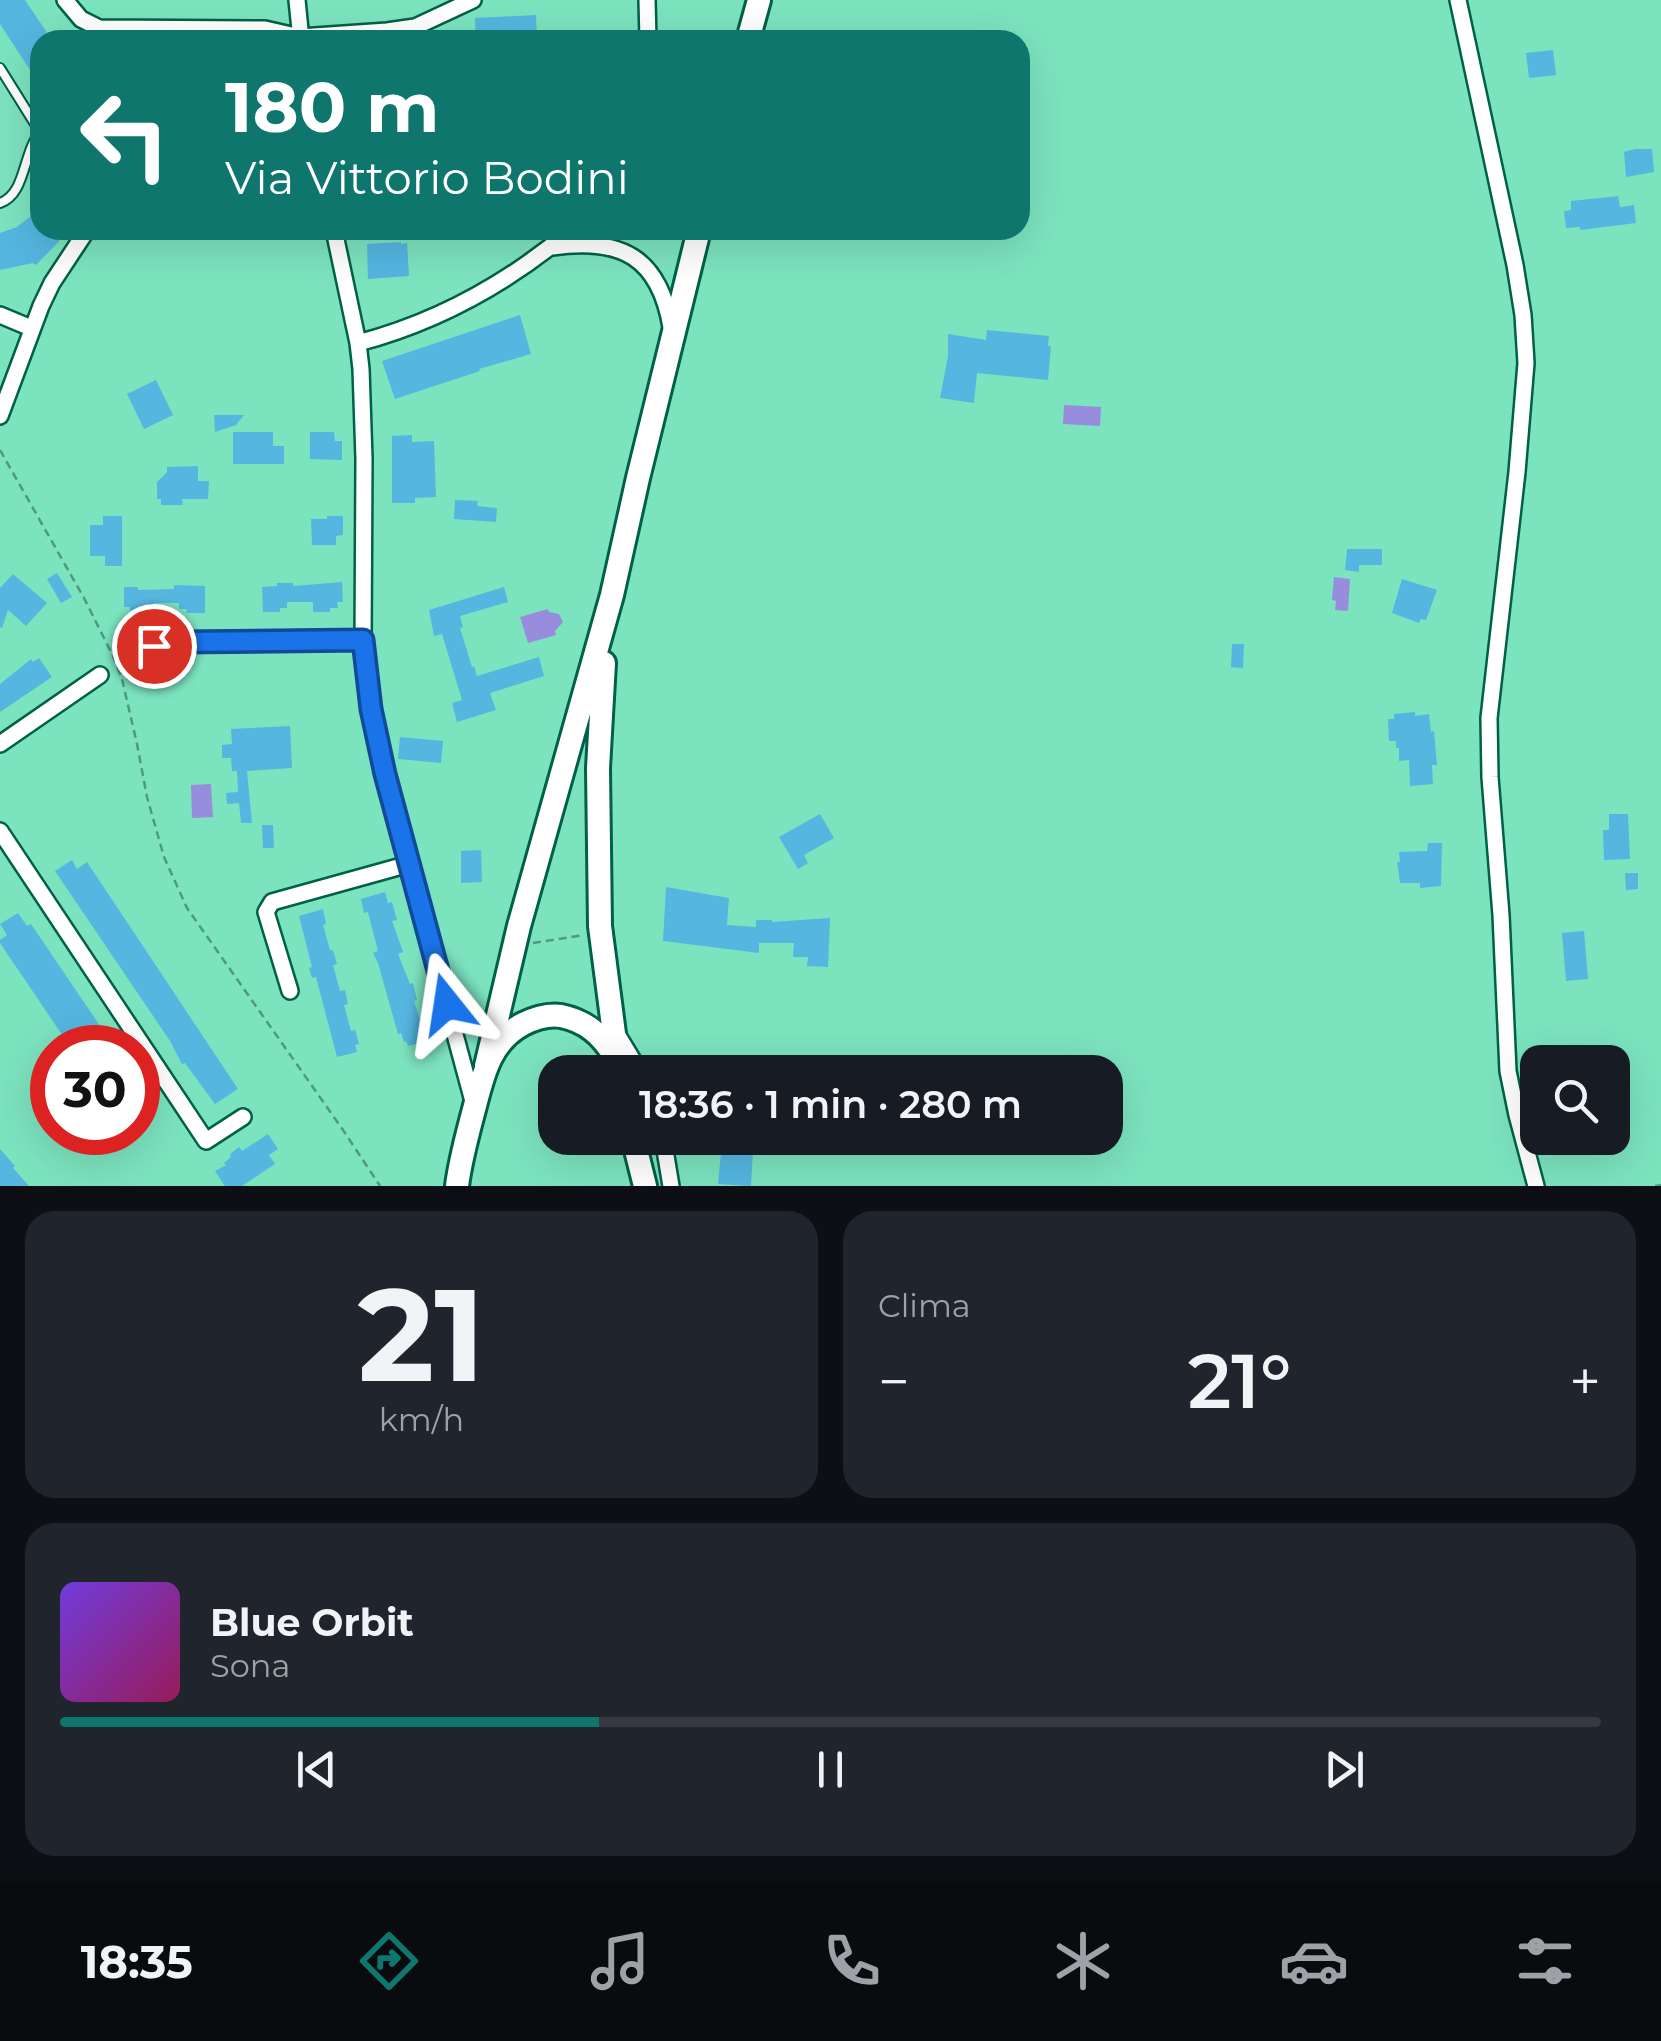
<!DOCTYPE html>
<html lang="it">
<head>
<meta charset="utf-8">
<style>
	body { margin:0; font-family:Montserrat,sans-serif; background:#20242c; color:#f1f3f6; height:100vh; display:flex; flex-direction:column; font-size:38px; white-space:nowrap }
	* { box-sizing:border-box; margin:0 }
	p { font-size:32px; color:#9ea1a6 }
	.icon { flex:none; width:55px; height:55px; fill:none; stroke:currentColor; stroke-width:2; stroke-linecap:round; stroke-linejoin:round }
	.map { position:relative; height:1186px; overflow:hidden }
	.panel { display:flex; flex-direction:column; gap:25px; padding:25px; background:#0d0f14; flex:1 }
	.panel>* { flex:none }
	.top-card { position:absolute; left:30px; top:30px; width:1000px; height:210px; border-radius:30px; box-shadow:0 10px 40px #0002; background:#0f766e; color:#fff; overflow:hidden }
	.buttons { position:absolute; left:1520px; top:1045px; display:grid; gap:20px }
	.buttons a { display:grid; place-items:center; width:110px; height:110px; border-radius:20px; background:#171b24; box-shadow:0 10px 40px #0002; font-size:50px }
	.speed { position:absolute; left:30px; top:1025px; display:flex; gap:20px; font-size:50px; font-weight:700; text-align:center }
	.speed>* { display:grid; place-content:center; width:130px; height:130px; border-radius:50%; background:#171b24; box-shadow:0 10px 40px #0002; line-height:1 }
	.speed .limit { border:15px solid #d22; background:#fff; color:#111 }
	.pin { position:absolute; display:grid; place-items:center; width:85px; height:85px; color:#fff; margin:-42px; border:5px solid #fff; border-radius:50%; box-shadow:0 2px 10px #0007 }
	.me { position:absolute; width:110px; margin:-55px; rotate:345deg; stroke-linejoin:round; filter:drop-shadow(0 0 8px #0008) }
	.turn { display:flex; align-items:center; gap:35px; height:210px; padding:0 30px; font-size:45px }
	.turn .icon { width:130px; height:130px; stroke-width:2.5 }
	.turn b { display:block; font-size:70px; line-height:85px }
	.big { font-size:75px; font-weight:600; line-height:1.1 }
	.panel .card { flex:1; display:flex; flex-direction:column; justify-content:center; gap:15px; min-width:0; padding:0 35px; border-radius:30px; background:#20242c }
	.panel .dial { align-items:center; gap:0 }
	.dial b { font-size:130px; line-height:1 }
	.song { display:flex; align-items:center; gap:30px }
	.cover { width:120px; height:120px; border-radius:15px; background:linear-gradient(135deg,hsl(260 70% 55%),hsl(330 70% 35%)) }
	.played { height:10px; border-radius:5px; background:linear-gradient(90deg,#0f766e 35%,#363941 35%) }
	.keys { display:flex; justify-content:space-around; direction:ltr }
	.heat { display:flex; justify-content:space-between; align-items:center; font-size:55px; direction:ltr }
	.panel .tiles { flex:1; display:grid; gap:25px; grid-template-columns:1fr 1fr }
	.card:last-child { grid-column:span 2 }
	.trip { position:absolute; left:538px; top:1055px; width:585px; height:100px; border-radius:30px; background:#171b24; box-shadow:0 10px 40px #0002; font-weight:600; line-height:100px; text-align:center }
	.tab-bar { display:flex; height:160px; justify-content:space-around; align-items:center; background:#090b0e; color:#9ea1a6 }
	.tab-bar .icon { width:70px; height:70px }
	.tab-bar .current { color:#0f766e }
	.tab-bar b { font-size:45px; color:#f1f3f6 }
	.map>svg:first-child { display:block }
	.water { fill:#988ddc }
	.building { fill:#55b6e0 }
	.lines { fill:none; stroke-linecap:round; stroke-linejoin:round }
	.service-casing { stroke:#006049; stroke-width:12 }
	.minor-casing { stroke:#006049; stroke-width:20 }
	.secondary-casing { stroke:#006049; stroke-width:28 }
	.path { stroke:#4d9a7f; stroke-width:2.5; stroke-dasharray:8 5; stroke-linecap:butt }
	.service { stroke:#fff; stroke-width:8 }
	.minor { stroke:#fff; stroke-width:15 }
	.secondary { stroke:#fff; stroke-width:22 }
	.route-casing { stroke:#114b97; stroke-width:25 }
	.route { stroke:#1a73e8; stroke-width:18 }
</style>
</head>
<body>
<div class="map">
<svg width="1661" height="1186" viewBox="0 0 1661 1186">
	<rect width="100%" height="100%" fill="#7ce3bf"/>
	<path class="water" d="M1064,405L1101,407L1100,426L1063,424Z
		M1334,577L1350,579L1348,611L1335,610L1336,601L1332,600Z
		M548,609L549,612L559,614L563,622L555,631L556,635L528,643L520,617Z
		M211,784L213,817L192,818L191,785Z"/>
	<path class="building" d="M0,0H25L52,40H40V85L0,24Z
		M536,15L537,40H476L475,18Z
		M1553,50L1556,75L1529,78L1526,53Z
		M1635,149H1652L1654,172L1626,177L1624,152Z
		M1618,196L1620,207L1634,205L1636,223L1580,230V227L1566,228L1564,211L1571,210V201Z
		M40,209V230H70L36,265L33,263L0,270V233L17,227Z
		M401,242V244L407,243L409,276L368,279L367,244Z
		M520,315L531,354L479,369L480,371L395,399L382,361Z
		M987,330L1049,336L1048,346H1051L1048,380L977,373L974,403L940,398L948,356V334L986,340Z
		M156,380L173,415L144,429L127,394Z
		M214,415H244L236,425L215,432Z
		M233,432H273V446H284V464H233Z
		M310,432H334L335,441H342V460L310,459Z
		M412,435V442L434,441L436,497L415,498V503H392V436Z
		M198,466V481H209L208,499H182L183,505H161V499H157V482L167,472V467Z
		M455,500L478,501L477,506L497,508L496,522L454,519Z
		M103,516H122V566H105V556H90V525H103Z
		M327,516H343V535L336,536V545H312L311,519H327Z
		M1347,549H1382V565H1359V572L1345,570Z
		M57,573L72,597L61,603L47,579Z
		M13,574L47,603L26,626L8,610L2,628L0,627V588Z
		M1402,579L1437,590L1426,620L1421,619L1419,623L1392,613Z
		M342,582L343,602H337L338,608H330V612H313V602H287V608H280V612H263L262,587L277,586V583H293V586Z
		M174,585L205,586V613H186L187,609H179V603H154L155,617L130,618V607H124V587H138V590L174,589Z
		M504,587L508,602L460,616L463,627L460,628L472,667L474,666L477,676L539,657L544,676L490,693L496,710L457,722L452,703L462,700L442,634L434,636L429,610Z
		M1232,644H1244L1243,668L1231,667Z
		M39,658L52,677L0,712V684L31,659L33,662Z
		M1415,712V716L1429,714L1431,732L1434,731L1437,765H1432L1433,784L1410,786L1409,760L1399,761V748H1396V741H1389L1388,719H1394V714Z
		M290,726L292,768L247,771L252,823H241L239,803L227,804L226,793L238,792L237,771H232L231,758H222V745L232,744L231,729Z
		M400,737L443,741L441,763L398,759Z
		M820,814L834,838L804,855L808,863L798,869L779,837Z
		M1609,814H1628L1630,859L1604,860L1603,830H1609Z
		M262,825H273L274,848H263Z
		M1428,843H1442L1441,886L1420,888V883H1400L1397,862H1400L1399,852L1427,851Z
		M481,850L482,882L461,883V851Z
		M72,860L77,869L87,862L238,1089L215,1104L185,1063L182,1064L170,1041L55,871Z
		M1625,873H1638V889L1626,890Z
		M666,887L729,898L727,925L756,927V920H772V922L830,918L828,967L807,966L808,957H793L794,943H759V953L663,941Z
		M385,892L388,903L392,902L397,920L392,921L403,952L398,954L410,984L413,983L417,1000L414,1001L427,1041L408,1046L406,1041L404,1042L401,1033L398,1034L378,963L373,953L378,951L368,912L364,913L361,899Z
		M323,909L326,924L323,925L330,950H333L337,964L333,965L340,991L345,990L348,1004L344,1005L351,1031L355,1030L359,1044L355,1045L357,1052L337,1057L316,977L312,978L309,968L312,967L299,916Z
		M18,913L27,926L31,924L115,1048H71L0,943V940L7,935L0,924Z
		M1584,931L1588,979L1566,981L1562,933Z
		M268,1134L278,1149L269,1155L275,1164L242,1186H225L215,1171L226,1165L224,1163L231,1157L230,1154L239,1147L242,1151Z
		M728,1139L743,1146L742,1149L753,1150L751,1186L718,1184L722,1142Z
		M0,1149L15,1166L13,1168L29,1186H0Z"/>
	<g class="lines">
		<g class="service-casing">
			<path id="service" d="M0,68L40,132
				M0,203C26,194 22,155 40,132"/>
		</g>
		<g class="minor-casing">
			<path id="minor" d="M65,0L81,19L99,28L265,29L300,37L387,31L415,27L473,0
				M297,0L301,40
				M647,0L648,40
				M1458,0L1515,265L1523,315L1526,363L1517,472L1489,718L1490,777L1501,915L1508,1071L1517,1115L1536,1186
				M334,230L358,343L361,369L364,459L363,645L371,709L385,775L474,1105
				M552,247C621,237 659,257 671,327
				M0,315L31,328
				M358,343C438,322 508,283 571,230
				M0,416L41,306L52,283L87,230
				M140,650L181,642L363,640
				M0,744L100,675
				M0,831L206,1141L243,1117
				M290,991L266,912L272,902L409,864
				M617,1034L640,1072
				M663,1138L671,1186"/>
		</g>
		<g class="secondary-casing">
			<path id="secondary" d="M748,40L759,0
				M604,663L598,768L600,926L619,1072
				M486,1066L519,926L612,595L638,478L699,230
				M633,1138L645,1186
				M457,1186C460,1162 466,1140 472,1117C482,1081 487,1043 523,1024C535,1018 547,1014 561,1016C586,1021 602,1035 615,1057"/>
		</g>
		<path class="path" d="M0,450L84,598L112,654L122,679L137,744L147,797L164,857L187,908L343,1130L380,1186
			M533,943L584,935
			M1655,1186L1661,1185"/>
		<use href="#service" class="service"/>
		<use href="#minor" class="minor"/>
		<use href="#secondary" class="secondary"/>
	</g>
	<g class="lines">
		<g class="route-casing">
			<path id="route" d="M154,646L181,642L363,640L371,709L385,774L447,1004"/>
		</g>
		<use href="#route" class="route"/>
	</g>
</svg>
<div class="buttons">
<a><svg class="icon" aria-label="search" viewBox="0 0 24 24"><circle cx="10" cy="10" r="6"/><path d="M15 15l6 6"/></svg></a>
</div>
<div class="speed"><div class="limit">30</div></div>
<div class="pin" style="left:154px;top:646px;background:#d93025"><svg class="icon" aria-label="arrive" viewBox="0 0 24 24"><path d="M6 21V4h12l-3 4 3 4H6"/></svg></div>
<svg class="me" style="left:447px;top:1004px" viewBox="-20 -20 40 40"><path d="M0-17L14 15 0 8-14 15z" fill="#1a73e8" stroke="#fff" stroke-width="4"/></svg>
<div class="trip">18:36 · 1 min · 280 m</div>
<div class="top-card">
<div class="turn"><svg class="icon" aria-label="left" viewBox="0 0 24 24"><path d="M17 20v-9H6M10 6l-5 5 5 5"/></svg><div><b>180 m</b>Via Vittorio Bodini</div></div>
</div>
</div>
<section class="panel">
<div class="tiles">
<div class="card dial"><b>21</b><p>km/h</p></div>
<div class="card"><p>Clima</p>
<div class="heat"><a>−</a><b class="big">21°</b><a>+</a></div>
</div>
<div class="card">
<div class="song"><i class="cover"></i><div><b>Blue Orbit</b><p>Sona</p></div></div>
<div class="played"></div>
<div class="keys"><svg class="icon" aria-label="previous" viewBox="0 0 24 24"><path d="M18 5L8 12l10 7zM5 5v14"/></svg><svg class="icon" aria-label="pause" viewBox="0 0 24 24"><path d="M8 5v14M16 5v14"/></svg><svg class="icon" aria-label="next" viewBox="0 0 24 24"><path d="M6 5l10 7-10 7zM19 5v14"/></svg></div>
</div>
</div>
</section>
<nav class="tab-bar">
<b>18:35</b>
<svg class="icon current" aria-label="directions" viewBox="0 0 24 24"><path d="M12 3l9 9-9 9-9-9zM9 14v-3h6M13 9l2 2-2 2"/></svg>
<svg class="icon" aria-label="music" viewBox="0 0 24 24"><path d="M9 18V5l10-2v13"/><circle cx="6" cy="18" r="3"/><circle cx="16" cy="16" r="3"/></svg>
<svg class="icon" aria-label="phone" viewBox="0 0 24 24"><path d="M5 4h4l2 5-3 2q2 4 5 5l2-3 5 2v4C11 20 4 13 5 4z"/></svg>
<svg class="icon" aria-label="climate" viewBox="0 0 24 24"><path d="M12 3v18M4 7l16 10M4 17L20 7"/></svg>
<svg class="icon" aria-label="car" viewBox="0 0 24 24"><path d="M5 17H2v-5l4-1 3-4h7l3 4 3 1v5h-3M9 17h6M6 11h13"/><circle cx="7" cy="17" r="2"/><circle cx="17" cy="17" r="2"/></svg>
<svg class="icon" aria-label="filters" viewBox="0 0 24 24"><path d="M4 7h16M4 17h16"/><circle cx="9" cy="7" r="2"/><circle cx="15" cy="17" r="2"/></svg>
</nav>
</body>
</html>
